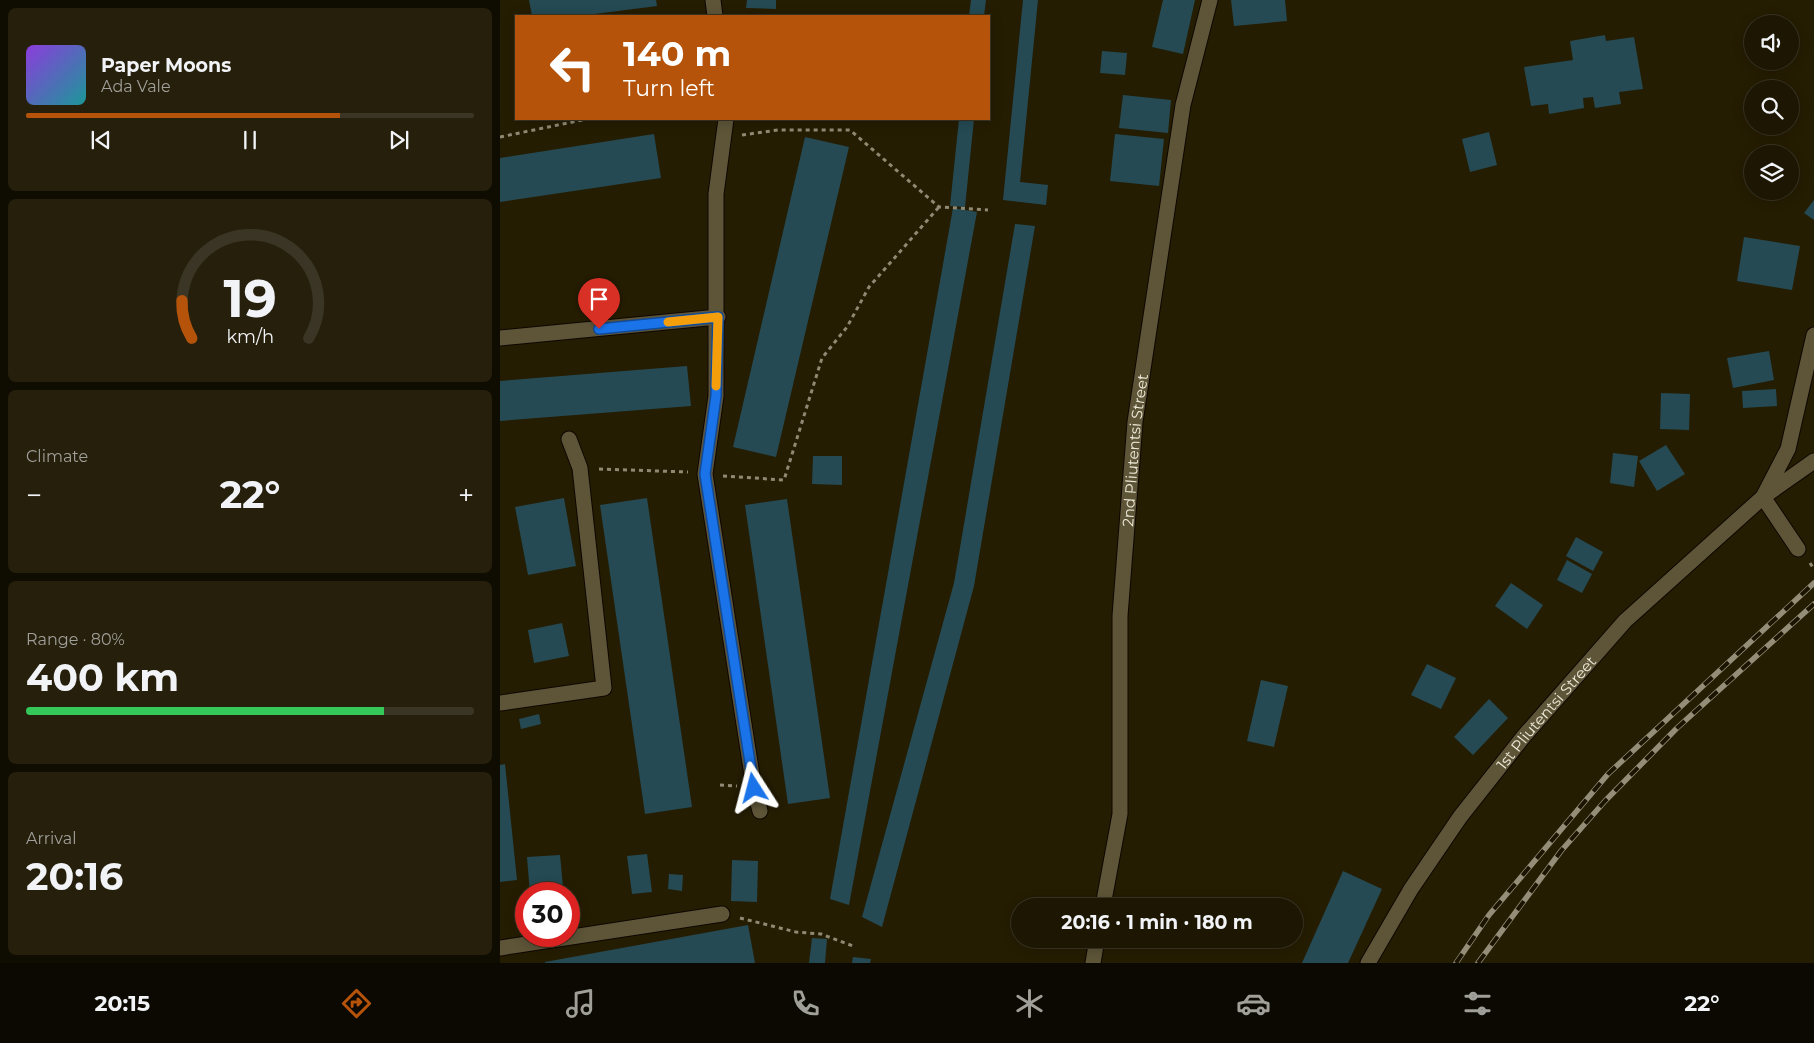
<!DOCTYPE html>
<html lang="en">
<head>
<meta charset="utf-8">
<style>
	body { margin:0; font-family:Montserrat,sans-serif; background:#251f0c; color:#f1f3f6; height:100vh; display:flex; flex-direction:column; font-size:19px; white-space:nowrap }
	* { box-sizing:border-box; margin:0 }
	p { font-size:16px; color:#a09f99 }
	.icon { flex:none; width:28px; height:28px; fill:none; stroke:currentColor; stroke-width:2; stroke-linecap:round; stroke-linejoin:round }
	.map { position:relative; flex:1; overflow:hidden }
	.details { display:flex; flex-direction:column; gap:8px; padding:8px; background:#0f0c01; width:500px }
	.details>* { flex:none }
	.hud { position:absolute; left:15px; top:15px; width:475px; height:105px; border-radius:0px; box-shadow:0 2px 12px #0003,0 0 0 1px #3a3524; background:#b45309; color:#fff; overflow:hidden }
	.controls { position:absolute; left:1244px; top:15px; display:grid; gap:10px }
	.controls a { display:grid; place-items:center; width:55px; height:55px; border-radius:50%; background:#1c1602; box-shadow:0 2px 12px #0003,0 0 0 1px #3a3524; font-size:25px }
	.speed { position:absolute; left:15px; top:882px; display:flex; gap:10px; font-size:25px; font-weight:700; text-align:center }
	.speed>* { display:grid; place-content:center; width:65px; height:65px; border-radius:50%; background:#1c1602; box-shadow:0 2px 12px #0003,0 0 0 1px #3a3524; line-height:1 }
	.speed .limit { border:8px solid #d22; background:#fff; color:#111 }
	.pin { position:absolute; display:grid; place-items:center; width:42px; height:42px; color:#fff; margin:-51px -21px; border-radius:50% 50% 50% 0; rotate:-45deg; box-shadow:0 0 5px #0007 }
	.pin .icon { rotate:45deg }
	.me { position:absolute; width:55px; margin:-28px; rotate:351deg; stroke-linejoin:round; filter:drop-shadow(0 0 4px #0008) }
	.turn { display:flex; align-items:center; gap:18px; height:105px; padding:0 25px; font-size:22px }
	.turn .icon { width:65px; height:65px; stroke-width:2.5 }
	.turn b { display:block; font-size:35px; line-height:42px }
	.big { font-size:38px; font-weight:700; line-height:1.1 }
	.details .card { flex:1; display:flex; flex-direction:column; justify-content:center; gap:8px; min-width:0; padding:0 18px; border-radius:8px; background:#251f0c }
	.details .dial { align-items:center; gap:0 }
	.dial svg { height:130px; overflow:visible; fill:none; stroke:#3a3524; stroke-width:7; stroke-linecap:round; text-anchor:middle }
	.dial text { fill:#f1f3f6; stroke:none }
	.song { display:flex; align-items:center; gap:15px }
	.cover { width:60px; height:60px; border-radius:8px; background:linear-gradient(135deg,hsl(270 70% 55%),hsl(180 70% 35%)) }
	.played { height:5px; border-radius:2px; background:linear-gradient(90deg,#b45309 70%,#3a3524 70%) }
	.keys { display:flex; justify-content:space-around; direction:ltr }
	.heat { display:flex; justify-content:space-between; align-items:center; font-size:28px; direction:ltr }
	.charge { height:8px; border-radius:4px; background:linear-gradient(90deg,#34c759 80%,#3a3524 0) }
	.trip { position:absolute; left:511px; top:898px; width:292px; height:50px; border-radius:25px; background:#1c1602; box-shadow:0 2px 12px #0003,0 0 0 1px #3a3524; font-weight:700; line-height:50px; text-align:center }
	.menu { display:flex; height:80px; justify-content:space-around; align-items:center; background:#0b0901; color:#a09f99 }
	.menu .icon { width:35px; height:35px }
	.menu .active { color:#b45309 }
	.menu b { font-size:22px; color:#f1f3f6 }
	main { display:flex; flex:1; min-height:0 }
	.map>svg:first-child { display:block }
	.building { fill:#254a53 }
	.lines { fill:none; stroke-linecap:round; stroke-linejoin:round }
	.minor-casing { stroke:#0e0700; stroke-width:17 }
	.path { stroke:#908a74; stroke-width:3; stroke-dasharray:4 4; stroke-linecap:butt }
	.minor { stroke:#5e5538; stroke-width:15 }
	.rail-casing { stroke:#948e79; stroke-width:5.5 }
	.rail { stroke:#1b1400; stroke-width:4; stroke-dasharray:11; stroke-linecap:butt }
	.route-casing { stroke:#114b97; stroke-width:12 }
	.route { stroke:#1a73e8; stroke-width:9 }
	.slow { stroke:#f59e0b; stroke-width:9 }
	.labels { text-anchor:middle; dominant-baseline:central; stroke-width:5; stroke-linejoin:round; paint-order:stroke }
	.street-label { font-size:15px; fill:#efebda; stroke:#1b1400 }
</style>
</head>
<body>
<main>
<section class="details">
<div class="card">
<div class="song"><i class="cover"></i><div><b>Paper Moons</b><p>Ada Vale</p></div></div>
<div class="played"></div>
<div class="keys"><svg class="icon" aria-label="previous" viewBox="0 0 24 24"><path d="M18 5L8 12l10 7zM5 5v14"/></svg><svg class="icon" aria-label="pause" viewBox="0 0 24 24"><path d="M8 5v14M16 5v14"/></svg><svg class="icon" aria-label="next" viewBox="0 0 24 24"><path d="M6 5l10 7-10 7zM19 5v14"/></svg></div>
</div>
<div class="card dial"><svg viewBox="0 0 100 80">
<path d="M14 69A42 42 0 1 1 86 69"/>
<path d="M14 69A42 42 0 0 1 8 46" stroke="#b45309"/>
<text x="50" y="56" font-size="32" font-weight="700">19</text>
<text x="50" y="72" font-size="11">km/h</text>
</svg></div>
<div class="card"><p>Climate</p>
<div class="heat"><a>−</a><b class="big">22°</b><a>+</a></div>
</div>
<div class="card"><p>Range · 80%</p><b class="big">400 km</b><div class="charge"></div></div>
<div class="card"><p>Arrival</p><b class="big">20:16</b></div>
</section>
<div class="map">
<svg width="1314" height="963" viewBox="0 0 1314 963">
	<rect width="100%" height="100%" fill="#251d02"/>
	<path class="building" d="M29,0H156L157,6L79,16H32Z
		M247,0H276V9L246,8Z
		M471,0H486L484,16H469Z
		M523,0H538L520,182L548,185L546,205L503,200Z
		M663,0H695L683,54L652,47Z
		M731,0H785L787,21L734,26Z
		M1105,35L1106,41L1134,37L1143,89L1119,92L1121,104L1095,108L1093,97L1083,98L1084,108L1049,114L1048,104L1031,106L1024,67L1073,60L1070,41Z
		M602,51L627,53L625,75L600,73Z
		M623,95L671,100L668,133L619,128Z
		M459,119H474L465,207L450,206Z
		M989,132L997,165L970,172L962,139Z
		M154,134L161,178L0,202V158Z
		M615,134L664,139L659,186L610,181Z
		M305,137L349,147L276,457L233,447Z
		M1314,200V220L1304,213Z
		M453,208L477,212L349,905L330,899Z
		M515,224L535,226L474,586L382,927L362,917L454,583Z
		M1244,237L1300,246L1292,290L1237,281Z
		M1269,351L1274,380L1233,388L1227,358Z
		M187,366L191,406L0,421V381Z
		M1276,389L1277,406L1243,408L1242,391Z
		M1161,393L1190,394L1189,430L1160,429Z
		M1166,445L1185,474L1157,491L1139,461Z
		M1113,453L1138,456L1134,487L1110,483Z
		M313,456H342V485L312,484Z
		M64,498L76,566L28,575L15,507Z
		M147,498L192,807L145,814L100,505Z
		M287,499L330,798L288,804L245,505Z
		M1076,537L1103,552L1093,571L1066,556Z
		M1067,560L1092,574L1082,593L1057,580Z
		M1011,583L1043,605L1027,629L995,606Z
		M62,623L69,656L34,663L28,630Z
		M927,664L956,678L941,709L911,695Z
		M761,680L788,686L774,747L747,741Z
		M989,699L1008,718L973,755L954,737Z
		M39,714L41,724L21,729L19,719Z
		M5,764L17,880L0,882V765Z
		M147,854L152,892L132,894L127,856Z
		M60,855L63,887L53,888V894H30L27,857Z
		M232,860L258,861L257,902L231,901Z
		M843,871L882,889L848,963H802Z
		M169,874L183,875L182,891L168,889Z
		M248,925L255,963H45V962Z
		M312,938L327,939L325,963H309Z
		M353,957L371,959L370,963H352Z"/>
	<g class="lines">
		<g class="minor-casing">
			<g id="minor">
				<path d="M213,0L215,16"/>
				<path d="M226,119L216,194V396L205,474L254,788L260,811"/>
				<path d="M0,338L218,317"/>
				<path d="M1298,549L1263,497L1314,461"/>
				<path d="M0,703L104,688L80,468L69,439"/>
				<path id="s1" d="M603,906L620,814V616L635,422L683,105L710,0"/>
				<path d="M0,948L222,914"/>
				<path d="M593,963L597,939"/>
				<path id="s2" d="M868,963L911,889L960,817L1024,736L1125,621L1263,497L1288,449L1314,335"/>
			</g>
		</g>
		<path class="path" d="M242,135L278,130H350L439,207L488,210
			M0,137L87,119
			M99,469L188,472
			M223,476L284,480L322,358L347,327L369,287L439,207
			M1310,563L1314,569
			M220,785L237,786
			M240,918L296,932L321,934L353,946"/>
		<use href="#minor" class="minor"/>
		<g class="rail-casing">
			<path id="rail" d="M956,963L989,915L1108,774L1314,583
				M978,963L1061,851L1105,801L1177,728L1314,604"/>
		</g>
		<use href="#rail" class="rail"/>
	</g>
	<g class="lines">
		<g class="route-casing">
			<path id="route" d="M99,329L218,317L216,396L205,474L254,788"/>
		</g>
		<use href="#route" class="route"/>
		<path class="slow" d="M168,322L218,317L216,386"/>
	</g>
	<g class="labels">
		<g class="street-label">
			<text stroke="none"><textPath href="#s1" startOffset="458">2nd Pliutentsi Street</textPath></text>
			<text stroke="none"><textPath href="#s2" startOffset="308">1st Pliutentsi Street</textPath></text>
		</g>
	</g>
</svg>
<div class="controls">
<a><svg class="icon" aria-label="sound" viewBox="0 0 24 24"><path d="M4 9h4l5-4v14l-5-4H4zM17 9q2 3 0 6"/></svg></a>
<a><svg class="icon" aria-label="search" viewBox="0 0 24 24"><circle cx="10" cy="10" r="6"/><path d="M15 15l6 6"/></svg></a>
<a><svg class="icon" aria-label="layers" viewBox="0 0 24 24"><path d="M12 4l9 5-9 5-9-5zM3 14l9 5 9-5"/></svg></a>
</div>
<div class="speed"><div class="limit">30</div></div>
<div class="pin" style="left:99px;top:329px;background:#d93025"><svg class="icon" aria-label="arrive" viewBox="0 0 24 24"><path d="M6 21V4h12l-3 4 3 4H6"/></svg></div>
<svg class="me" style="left:254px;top:788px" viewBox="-20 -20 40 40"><path d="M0-17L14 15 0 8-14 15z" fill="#1a73e8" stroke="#fff" stroke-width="4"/></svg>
<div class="trip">20:16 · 1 min · 180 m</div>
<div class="hud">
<div class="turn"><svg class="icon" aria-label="left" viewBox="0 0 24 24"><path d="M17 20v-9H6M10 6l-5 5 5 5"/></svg><div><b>140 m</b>Turn left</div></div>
</div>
</div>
</main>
<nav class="menu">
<b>20:15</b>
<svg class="icon active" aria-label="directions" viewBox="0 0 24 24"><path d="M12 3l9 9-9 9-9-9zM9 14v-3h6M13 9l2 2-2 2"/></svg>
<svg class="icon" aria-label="music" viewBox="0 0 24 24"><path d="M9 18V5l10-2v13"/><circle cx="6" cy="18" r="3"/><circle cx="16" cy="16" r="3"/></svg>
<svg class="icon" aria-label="phone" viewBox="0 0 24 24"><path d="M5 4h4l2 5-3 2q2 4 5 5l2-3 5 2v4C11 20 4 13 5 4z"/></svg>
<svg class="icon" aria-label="climate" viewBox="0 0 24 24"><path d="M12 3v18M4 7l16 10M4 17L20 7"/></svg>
<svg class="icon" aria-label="car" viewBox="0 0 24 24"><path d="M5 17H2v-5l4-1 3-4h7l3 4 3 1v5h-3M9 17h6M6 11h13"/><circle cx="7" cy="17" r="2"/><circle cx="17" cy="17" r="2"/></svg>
<svg class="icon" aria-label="filters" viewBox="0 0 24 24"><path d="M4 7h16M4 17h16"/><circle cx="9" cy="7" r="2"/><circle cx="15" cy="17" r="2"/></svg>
<b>22°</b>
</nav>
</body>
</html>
